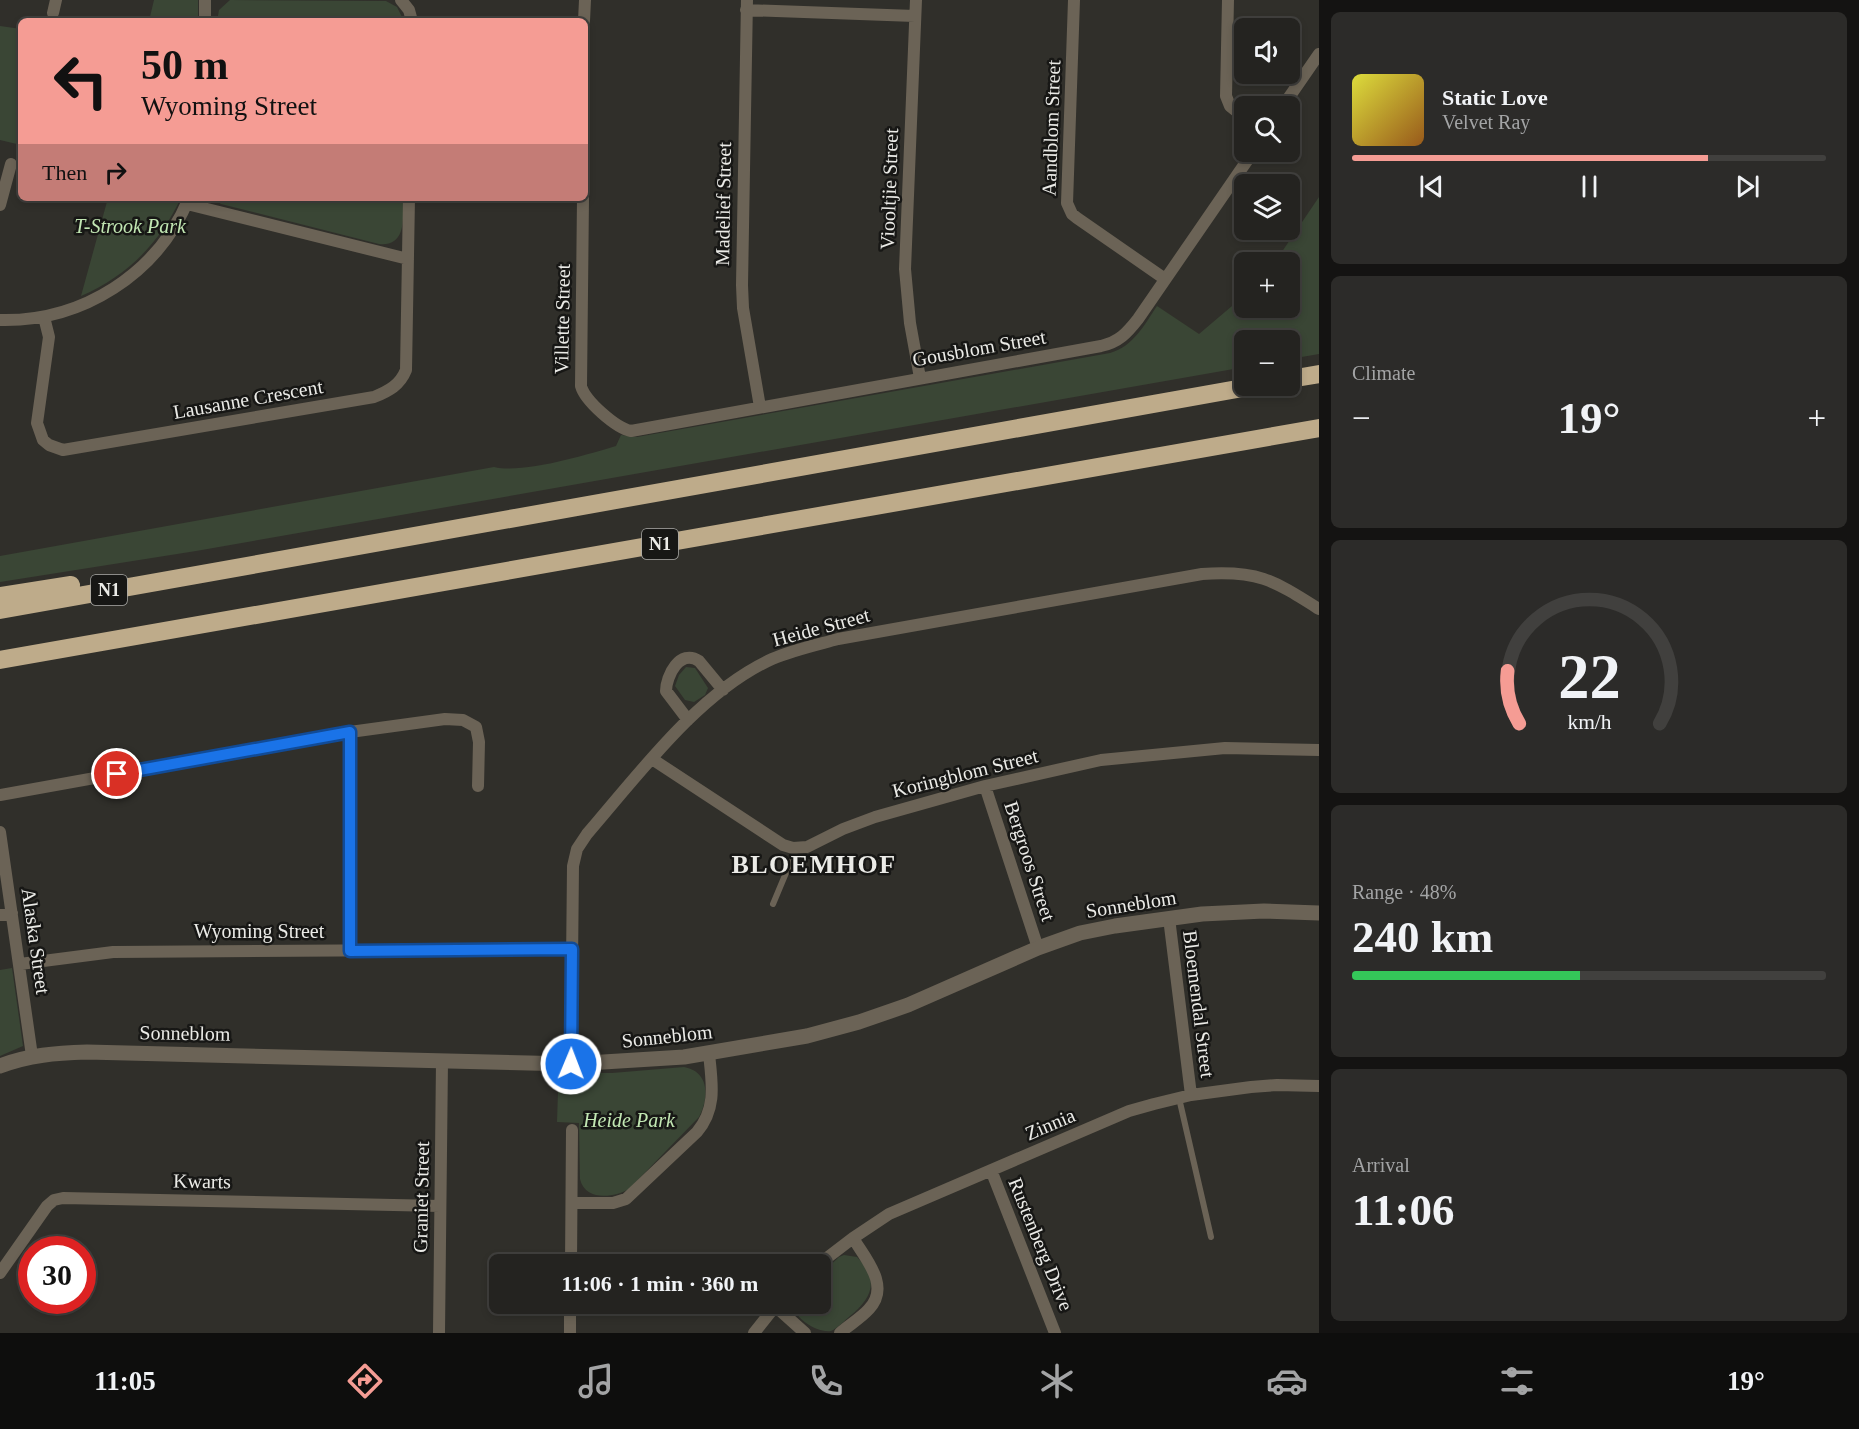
<!DOCTYPE html>
<html lang="en">
<head>
<meta charset="utf-8">
<style>
	body { margin:0; font-family:Georgia,serif; background:#2c2b29; color:#f1f3f6; height:100vh; display:flex; flex-direction:column; font-size:22px; white-space:nowrap }
	* { box-sizing:border-box; margin:0 }
	p { font-size:20px; color:#a3a4a5 }
	.icon { flex:none; width:33px; height:33px; fill:none; stroke:currentColor; stroke-width:2; stroke-linecap:round; stroke-linejoin:round }
	.map { position:relative; flex:1; overflow:hidden }
	.panel { display:flex; flex-direction:column; gap:12px; padding:12px; background:#141312; width:540px }
	.panel>* { flex:none }
	.banner { position:absolute; left:18px; top:18px; width:570px; height:183px; border-radius:9px; box-shadow:0 3px 9px #0003,0 0 0 2px #41403e; background:#f59c94; color:#111; overflow:hidden }
	.controls { position:absolute; left:1234px; top:18px; display:grid; gap:12px }
	.controls a { display:grid; place-items:center; width:66px; height:66px; border-radius:9px; background:#242320; box-shadow:0 3px 9px #0003,0 0 0 2px #41403e; font-size:30px }
	.speed { position:absolute; left:18px; top:1236px; display:flex; gap:12px; font-size:30px; font-weight:700; text-align:center }
	.speed>* { display:grid; place-content:center; width:78px; height:78px; border-radius:50%; background:#242320; box-shadow:0 3px 9px #0003,0 0 0 2px #41403e; line-height:1 }
	.speed .limit { border:9px solid #d22; background:#fff; color:#111 }
	.pin { position:absolute; display:grid; place-items:center; width:51px; height:51px; color:#fff; margin:-26px; border:3px solid #fff; border-radius:50%; box-shadow:0 2px 6px #0007 }
	.me { position:absolute; width:66px; margin:-33px; rotate:1deg; stroke-linejoin:round; filter:drop-shadow(0 0 4px #0008) }
	.turn { display:flex; align-items:center; gap:21px; height:126px; padding:0 24px; font-size:27px }
	.turn .icon { width:78px; height:78px; stroke-width:2.5 }
	.turn b { display:block; font-size:42px; line-height:51px }
	.then { display:flex; align-items:center; height:57px; padding:0 24px; background:#0003; gap:12px; font-size:22px }
	.big { font-size:45px; font-weight:700; line-height:1.1 }
	.panel .tile { flex:1; display:flex; flex-direction:column; justify-content:center; gap:9px; min-width:0; padding:0 21px; border-radius:9px; background:#2c2b29 }
	.panel .dial { align-items:center; gap:0 }
	.dial svg { height:156px; overflow:visible; fill:none; stroke:#41403e; stroke-width:7; stroke-linecap:round; text-anchor:middle }
	.dial text { fill:#f1f3f6; stroke:none }
	.song { display:flex; align-items:center; gap:18px }
	.cover { width:72px; height:72px; border-radius:9px; background:linear-gradient(135deg,hsl(60 70% 55%),hsl(30 70% 35%)) }
	.played { height:6px; border-radius:3px; background:linear-gradient(90deg,#f59c94 75%,#41403e 75%) }
	.keys { display:flex; justify-content:space-around; direction:ltr }
	.heat { display:flex; justify-content:space-between; align-items:center; font-size:33px; direction:ltr }
	.charge { height:9px; border-radius:4px; background:linear-gradient(90deg,#34c759 48%,#41403e 0) }
	.trip { position:absolute; left:489px; top:1254px; width:342px; height:60px; border-radius:9px; background:#242320; box-shadow:0 3px 9px #0003,0 0 0 2px #41403e; font-weight:700; line-height:60px; text-align:center }
	.dock { display:flex; height:96px; justify-content:space-around; align-items:center; background:#0e0e0d; color:#a3a4a5 }
	.dock .icon { width:42px; height:42px }
	.dock .current { color:#f59c94 }
	.dock b { font-size:27px; color:#f1f3f6 }
	main { display:flex; flex:1; min-height:0 }
	.map>svg:first-child { display:block }
	.green { fill:#3a4635 }
	.lines { fill:none; stroke-linecap:round; stroke-linejoin:round }
	.service { stroke:#6b6356; stroke-width:6 }
	.minor { stroke:#6b6356; stroke-width:12 }
	.tertiary { stroke:#6b6356; stroke-width:15 }
	.motorway { stroke:#beab8a; stroke-width:18 }
	.route-casing { stroke:#114b97; stroke-width:15 }
	.route { stroke:#1a73e8; stroke-width:10 }
	.labels { text-anchor:middle; dominant-baseline:central; stroke-width:5; stroke-linejoin:round; paint-order:stroke }
	.shield { fill:#171715; stroke:#ababa8; stroke-width:1.5 }
	.shield-label { font-size:18px; font-weight:bold; fill:#ebebe7 }
	.street-label { font-size:20px; fill:#ebebe7; stroke:#171715 }
	.park-label { font-size:20px; font-style:italic; fill:#c2e7b3; stroke:#171715 }
	.district-label { font-size:26px; font-weight:bold; letter-spacing:1.5px; fill:#ebebe7; stroke:#171715 }
</style>
</head>
<body>
<main>
<div class="map">
<svg width="1319" height="1333" viewBox="0 0 1319 1333">
	<rect width="100%" height="100%" fill="#302f2a"/>
	<path class="green" d="M154,0H198V21H149Z
		M230,0L386,1L397,7L404,21H217L219,10Z
		M0,26L21,29V145L0,140Z
		M1319,197V354L1290,359V340H1245V367L196,551L0,582V556L494,467C523,474 586,455 616,446L621,435L637,437L1110,353C1134,346 1144,325 1157,306L1199,334L1245,295V308H1290V262H1275Z
		M108,198H181C159,244 127,276 81,296Z
		M212,198H403C403,217 407,247 379,244L221,204Z
		M686,667L695,668L708,688L705,695L694,702L685,700L675,686L679,675Z
		M12,968L23,1046L0,1056V970Z
		M684,1067C710,1072 709,1098 699,1117L629,1189C613,1198 585,1201 580,1179L579,1123L557,1122L558,1092L555,1073H612Z
		M844,1255L857,1257C880,1280 872,1298 850,1316C844,1321 838,1328 831,1331C816,1333 794,1318 793,1304H820L821,1274L839,1257Z"/>
	<g class="lines">
		<path class="service" d="M773,904L796,849
			M1179,1098L1211,1237"/>
		<path class="minor" d="M401,0L409,10L412,21
			M747,0L742,285L743,308L760,407
			M916,0L905,269L910,323L920,378
			M1074,0L1067,203L1072,214L1077,218L1165,279
			M1228,0L1226,96L1230,106L1245,118
			M746,10L915,16
			M53,13L56,0
			M205,21V0
			M584,21L585,0
			M1283,106L1319,54
			M583,198L581,386C585,401 616,428 631,431L1101,346C1119,342 1127,333 1138,319L1253,152
			M187,204L408,259
			M0,205L11,164
			M44,317L49,337L37,423L43,440L49,445L63,450L374,397C389,391 400,385 406,370L409,198
			M0,320C82,322 158,274 189,198
			M688,720L666,691C666,676 680,648 699,661L723,690
			M652,759L783,845L793,848L807,847L843,829L875,817L985,786L1101,760L1225,748L1319,750
			M985,786L1038,948
			M0,795L350,732L445,719L463,720L476,727L479,742L478,786
			M0,832L32,1056
			M0,915L12,913
			M1169,918L1191,1095
			M350,950V732
			M20,964L113,952L572,949
			M571,1064L573,866L577,849L587,834C639,774 699,692 772,659C793,650 816,645 838,639L1202,574C1258,570 1273,580 1319,609
			M991,1170L1055,1333
			M572,1203H613L626,1199L697,1132C717,1108 712,1083 709,1054
			M571,1264L572,1130
			M819,1264L853,1238L889,1214L1129,1111L1154,1104L1191,1095L1251,1087L1277,1085L1319,1086
			M0,1273L47,1206L54,1200L63,1198L440,1206
			M775,1306L805,1333
			M439,1333L442,1061
			M570,1333V1304
			M754,1333L777,1304
			M840,1333C849,1325 861,1318 869,1309C891,1286 865,1258 853,1238"/>
		<path class="tertiary" d="M0,1066C29,1055 56,1053 87,1052L571,1064L684,1057L807,1036L859,1022L908,1005L1038,948L1080,933L1115,926L1202,914L1264,911L1319,913"/>
		<path class="motorway" d="M1290,379L1319,374
			M0,596L71,585
			M0,610L1254,386
			M0,660L1319,428"/>
	</g>
	<g class="lines">
		<g class="route-casing">
			<path id="route" d="M117,774L350,732V951L572,949L571,1064"/>
		</g>
		<use href="#route" class="route"/>
	</g>
	<g class="labels">
		<g class="shield">
			<rect x="642" y="529" width="36" height="30" rx="4.5"/>
			<rect x="91" y="575" width="36" height="30" rx="4.5"/>
		</g>
		<g class="shield-label">
			<text x="660" y="544">N1</text>
			<text x="109" y="590">N1</text>
		</g>
		<g class="street-label">
			<text transform="translate(1051 128) rotate(-88)">Aandblom Street</text>
			<text transform="translate(889 189) rotate(-88)">Viooltjie Street</text>
			<text transform="translate(723 204) rotate(-89)">Madelief Street</text>
			<text transform="translate(562 319) rotate(-89)">Villette Street</text>
			<text transform="translate(979 348) rotate(-10)">Gousblom Street</text>
			<text transform="translate(248 399) rotate(-10)">Lausanne Crescent</text>
			<text transform="translate(821 627) rotate(-15)">Heide Street</text>
			<text transform="translate(965 773) rotate(-14)">Koringblom Street</text>
			<text transform="translate(1030 861) rotate(72)">Bergroos Street</text>
			<text transform="translate(1131 904) rotate(-9)">Sonneblom</text>
			<text x="259" y="931">Wyoming Street</text>
			<text transform="translate(36 941) rotate(82)">Alaska Street</text>
			<text transform="translate(1199 1004) rotate(83)">Bloemendal Street</text>
			<text transform="translate(185 1033) rotate(1)">Sonneblom</text>
			<text transform="translate(667 1036) rotate(-6)">Sonneblom</text>
			<text transform="translate(1050 1124) rotate(-23)">Zinnia</text>
			<text transform="translate(202 1181) rotate(1)">Kwarts</text>
			<text transform="translate(421 1197) rotate(-89)">Graniet Street</text>
			<text transform="translate(1041 1244) rotate(68)">Rustenberg Drive</text>
		</g>
		<g class="park-label">
			<text x="130" y="226">T-Strook Park</text>
			<text x="629" y="1120">Heide Park</text>
		</g>
		<g class="district-label">
			<text x="814" y="864">BLOEMHOF</text>
		</g>
	</g>
</svg>
<div class="controls">
<a><svg class="icon" aria-label="sound" viewBox="0 0 24 24"><path d="M4 9h4l5-4v14l-5-4H4zM17 9q2 3 0 6"/></svg></a>
<a><svg class="icon" aria-label="search" viewBox="0 0 24 24"><circle cx="10" cy="10" r="6"/><path d="M15 15l6 6"/></svg></a>
<a><svg class="icon" aria-label="layers" viewBox="0 0 24 24"><path d="M12 4l9 5-9 5-9-5zM3 14l9 5 9-5"/></svg></a>
<a>+</a>
<a>−</a>
</div>
<div class="speed"><div class="limit">30</div></div>
<div class="pin" style="left:117px;top:774px;background:#d93025"><svg class="icon" aria-label="arrive" viewBox="0 0 24 24"><path d="M6 21V4h12l-3 4 3 4H6"/></svg></div>
<svg class="me" style="left:571px;top:1064px" viewBox="-20 -20 40 40"><circle r="17" fill="#1a73e8" stroke="#fff" stroke-width="3"/><path d="M0-11L8 9 0 5-8 9z" fill="#fff"/></svg>
<div class="trip">11:06 · 1 min · 360 m</div>
<div class="banner">
<div class="turn"><svg class="icon" aria-label="left" viewBox="0 0 24 24"><path d="M17 20v-9H6M10 6l-5 5 5 5"/></svg><div><b>50 m</b>Wyoming Street</div></div>
<div class="then">Then<svg class="icon" aria-label="right" viewBox="0 0 24 24"><path d="M7 20v-9h11M14 6l5 5-5 5"/></svg></div>
</div>
</div>
<section class="panel">
<div class="tile">
<div class="song"><i class="cover"></i><div><b>Static Love</b><p>Velvet Ray</p></div></div>
<div class="played"></div>
<div class="keys"><svg class="icon" aria-label="previous" viewBox="0 0 24 24"><path d="M18 5L8 12l10 7zM5 5v14"/></svg><svg class="icon" aria-label="pause" viewBox="0 0 24 24"><path d="M8 5v14M16 5v14"/></svg><svg class="icon" aria-label="next" viewBox="0 0 24 24"><path d="M6 5l10 7-10 7zM19 5v14"/></svg></div>
</div>
<div class="tile"><p>Climate</p>
<div class="heat"><a>−</a><b class="big">19°</b><a>+</a></div>
</div>
<div class="tile dial"><svg viewBox="0 0 100 80">
<path d="M14 69A42 42 0 1 1 86 69"/>
<path d="M14 69A42 42 0 0 1 8 42" stroke="#f59c94"/>
<text x="50" y="56" font-size="32" font-weight="700">22</text>
<text x="50" y="72" font-size="11">km/h</text>
</svg></div>
<div class="tile"><p>Range · 48%</p><b class="big">240 km</b><div class="charge"></div></div>
<div class="tile"><p>Arrival</p><b class="big">11:06</b></div>
</section>
</main>
<nav class="dock">
<b>11:05</b>
<svg class="icon current" aria-label="directions" viewBox="0 0 24 24"><path d="M12 3l9 9-9 9-9-9zM9 14v-3h6M13 9l2 2-2 2"/></svg>
<svg class="icon" aria-label="music" viewBox="0 0 24 24"><path d="M9 18V5l10-2v13"/><circle cx="6" cy="18" r="3"/><circle cx="16" cy="16" r="3"/></svg>
<svg class="icon" aria-label="phone" viewBox="0 0 24 24"><path d="M5 4h4l2 5-3 2q2 4 5 5l2-3 5 2v4C11 20 4 13 5 4z"/></svg>
<svg class="icon" aria-label="climate" viewBox="0 0 24 24"><path d="M12 3v18M4 7l16 10M4 17L20 7"/></svg>
<svg class="icon" aria-label="car" viewBox="0 0 24 24"><path d="M5 17H2v-5l4-1 3-4h7l3 4 3 1v5h-3M9 17h6M6 11h13"/><circle cx="7" cy="17" r="2"/><circle cx="17" cy="17" r="2"/></svg>
<svg class="icon" aria-label="filters" viewBox="0 0 24 24"><path d="M4 7h16M4 17h16"/><circle cx="9" cy="7" r="2"/><circle cx="15" cy="17" r="2"/></svg>
<b>19°</b>
</nav>
</body>
</html>
